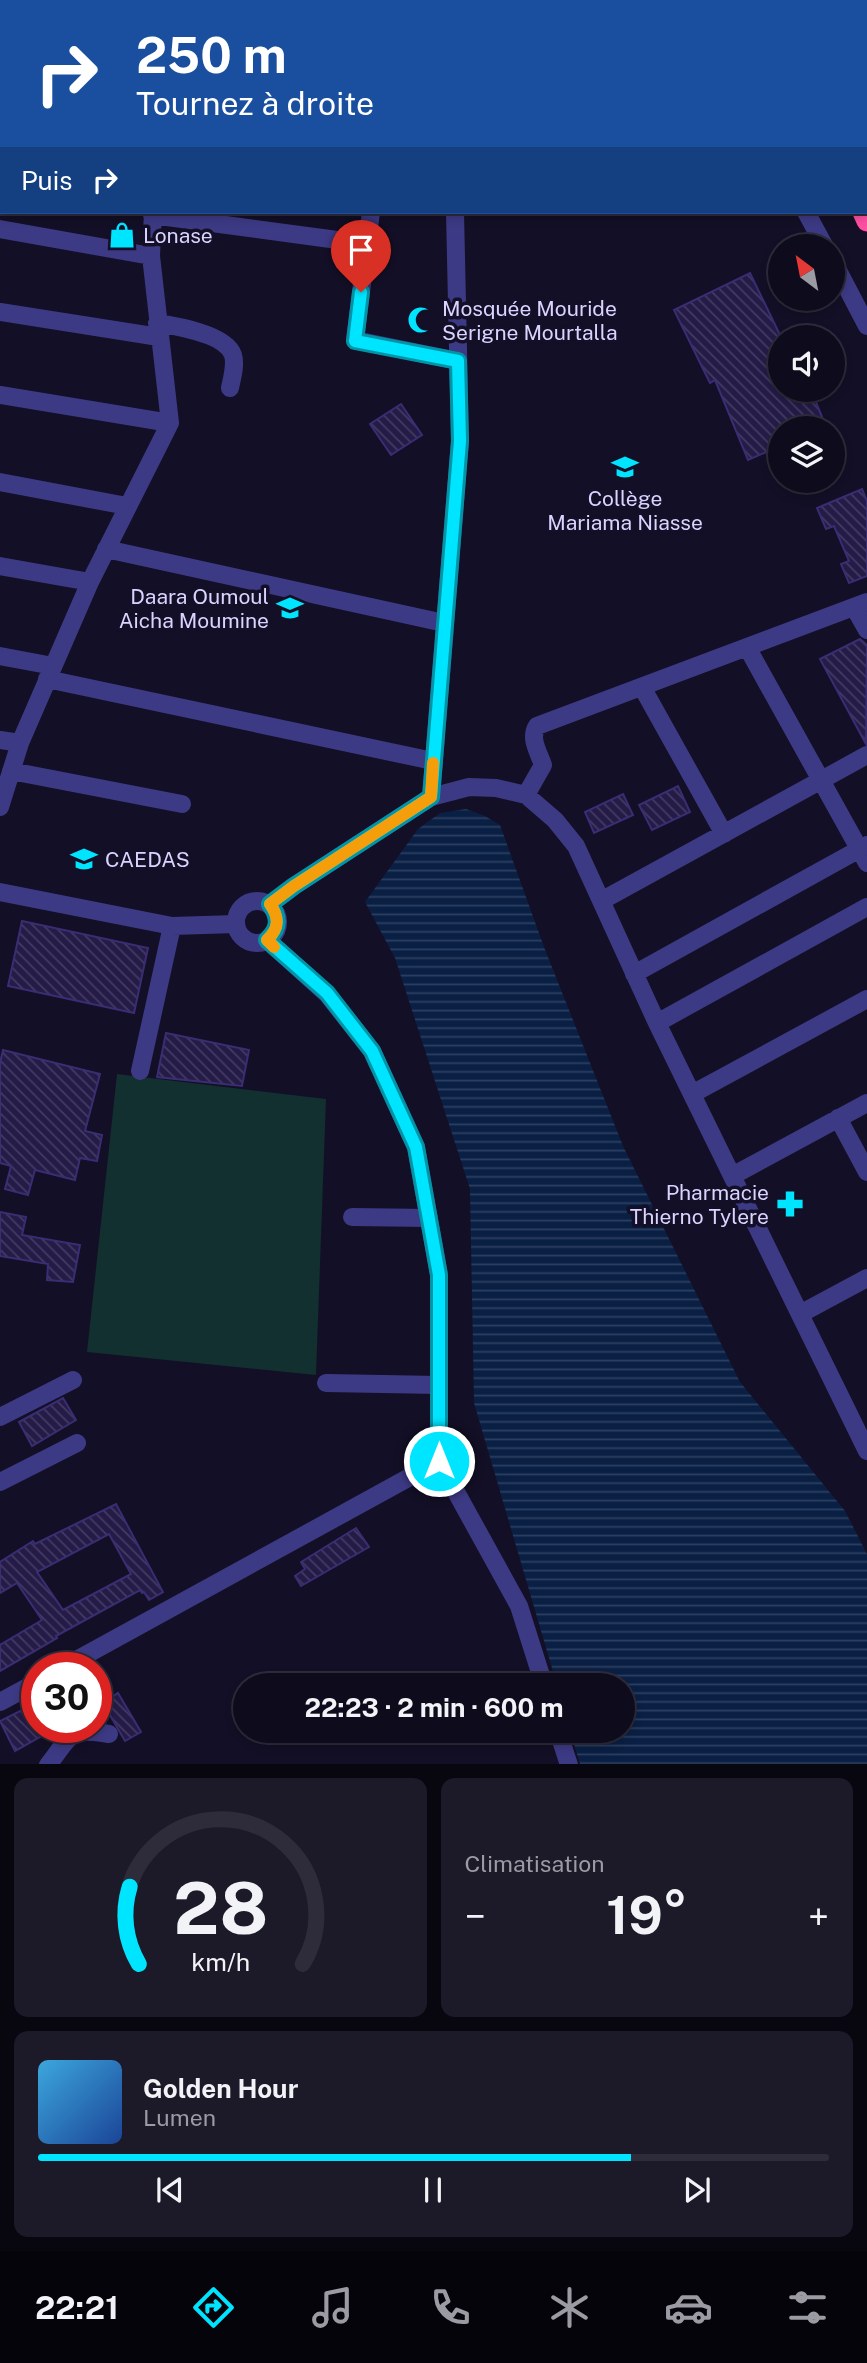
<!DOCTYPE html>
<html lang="fr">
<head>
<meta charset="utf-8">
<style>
	body { margin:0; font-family:"Public Sans",sans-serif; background:#1c1929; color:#f1f3f6; height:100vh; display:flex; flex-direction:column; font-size:26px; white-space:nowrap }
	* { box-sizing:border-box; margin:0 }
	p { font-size:23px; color:#9b9ba3 }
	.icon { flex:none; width:38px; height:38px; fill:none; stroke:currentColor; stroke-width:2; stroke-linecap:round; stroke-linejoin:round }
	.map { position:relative; height:1764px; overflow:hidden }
	.details { display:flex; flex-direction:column; gap:14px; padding:14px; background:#08060f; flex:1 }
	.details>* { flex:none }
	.top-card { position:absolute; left:0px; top:0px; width:868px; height:214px; box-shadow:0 4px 10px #0003,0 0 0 2px #2e2b3b; background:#1a4fa0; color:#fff; overflow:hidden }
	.needle { width:46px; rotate:328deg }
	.buttons { position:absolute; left:768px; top:234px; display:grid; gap:14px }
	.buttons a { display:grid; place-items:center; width:77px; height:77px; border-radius:50%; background:#0e0b1c; box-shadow:0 4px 10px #0003,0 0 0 2px #2e2b3b; font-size:35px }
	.speed { position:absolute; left:21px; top:1652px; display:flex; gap:14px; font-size:35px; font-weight:700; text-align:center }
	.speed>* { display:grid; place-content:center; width:91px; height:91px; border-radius:50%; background:#0e0b1c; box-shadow:0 4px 10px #0003,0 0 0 2px #2e2b3b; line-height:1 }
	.speed .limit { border:10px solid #d22; background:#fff; color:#111 }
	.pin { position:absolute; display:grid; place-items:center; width:60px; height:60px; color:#fff; margin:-72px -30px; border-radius:50% 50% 50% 0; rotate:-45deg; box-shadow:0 0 7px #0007 }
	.pin .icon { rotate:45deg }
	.me { position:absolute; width:77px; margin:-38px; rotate:0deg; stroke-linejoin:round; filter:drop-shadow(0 0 5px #0008) }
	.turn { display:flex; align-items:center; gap:24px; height:147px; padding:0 21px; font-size:32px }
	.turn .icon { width:91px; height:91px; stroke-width:2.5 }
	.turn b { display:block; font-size:49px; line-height:60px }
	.then { display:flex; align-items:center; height:66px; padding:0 21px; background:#0003; gap:14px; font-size:26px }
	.big { font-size:52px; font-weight:700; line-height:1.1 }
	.details .widget { flex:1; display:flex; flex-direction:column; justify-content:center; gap:10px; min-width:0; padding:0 24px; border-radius:14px; background:#1c1929 }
	.details .dial { align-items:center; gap:0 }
	.dial svg { height:182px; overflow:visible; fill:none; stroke:#2e2b3b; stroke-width:7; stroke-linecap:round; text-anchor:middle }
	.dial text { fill:#f1f3f6; stroke:none }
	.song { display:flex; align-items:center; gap:21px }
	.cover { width:84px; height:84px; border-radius:10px; background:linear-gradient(135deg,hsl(200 70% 55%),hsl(220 70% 35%)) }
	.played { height:7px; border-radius:4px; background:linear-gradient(90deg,#00e5ff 75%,#2e2b3b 75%) }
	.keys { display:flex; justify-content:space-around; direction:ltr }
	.heat { display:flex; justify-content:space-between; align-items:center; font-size:38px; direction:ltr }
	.details .tiles { flex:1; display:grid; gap:14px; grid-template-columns:1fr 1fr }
	.widget:last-child { grid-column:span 2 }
	.trip { position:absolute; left:233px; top:1673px; width:402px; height:70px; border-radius:35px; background:#0e0b1c; box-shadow:0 4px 10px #0003,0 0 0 2px #2e2b3b; font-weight:700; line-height:70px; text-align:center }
	.menu { display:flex; height:112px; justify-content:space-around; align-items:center; background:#06040b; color:#9b9ba3 }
	.menu .icon { width:49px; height:49px }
	.menu .active { color:#00e5ff }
	.menu b { font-size:32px; color:#f1f3f6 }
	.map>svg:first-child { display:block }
	.park { fill:#12302f }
	.water { fill:url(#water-rules) }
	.building { fill:url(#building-back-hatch); stroke:#3b2d73; stroke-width:2; fill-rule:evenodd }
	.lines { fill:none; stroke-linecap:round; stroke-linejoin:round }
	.minor { stroke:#3d3a85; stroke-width:18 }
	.highway { stroke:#ff4fa3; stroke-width:21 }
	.route-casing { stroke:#0095a6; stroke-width:18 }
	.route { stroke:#00e5ff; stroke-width:12 }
	.slow { stroke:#f59e0b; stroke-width:12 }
	.labels { text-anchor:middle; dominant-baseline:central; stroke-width:7; stroke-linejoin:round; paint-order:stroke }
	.poi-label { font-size:21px; fill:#d9d4ff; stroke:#130f26; text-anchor:start }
</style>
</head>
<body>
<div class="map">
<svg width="867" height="1765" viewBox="0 0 867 1765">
	<defs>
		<pattern id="water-rules" width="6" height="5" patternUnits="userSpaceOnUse" patternTransform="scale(1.75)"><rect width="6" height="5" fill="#0a1f44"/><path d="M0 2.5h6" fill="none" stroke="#2d3f60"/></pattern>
		<pattern id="building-back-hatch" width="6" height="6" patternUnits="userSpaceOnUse" patternTransform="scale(1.75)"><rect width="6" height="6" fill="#241b47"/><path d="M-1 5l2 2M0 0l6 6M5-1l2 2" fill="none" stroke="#433b63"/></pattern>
	</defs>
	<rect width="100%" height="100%" fill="#130f26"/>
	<path class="park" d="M259,0H480L259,2Z
		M117,1074L326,1099L316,1375L87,1352Z"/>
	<path class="water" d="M466,809L485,816L500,825L544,947L623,1146L740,1382L845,1511L867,1554V1764H580L570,1731H623V1685H557L474,1403L470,1189L395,958L365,902L418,829L440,813Z"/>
	<path class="building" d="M750,273L780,335V390H811L827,429H780V446L748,460L715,380L710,383L674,310Z
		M401,404L422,435L391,455L370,424Z
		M862,489L867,501V576L849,583L841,564L849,561L834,526L826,529L817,508Z
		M860,639L867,645L866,744L820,659Z
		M678,786L690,812L652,830L639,805Z
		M623,794L633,815L594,833L585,812Z
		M22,921L148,948L134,1013L8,986Z
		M166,1033L249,1050L242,1086L157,1077Z
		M3,1050L100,1074L85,1131L102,1135L97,1161L80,1158L75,1180L35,1170L28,1195L5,1189L11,1166L0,1163V1063Z
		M0,1212L26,1217L22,1235L80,1245L73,1282L47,1280L48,1264L0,1256Z
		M63,1398L76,1420L32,1446L19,1422Z
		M116,1504L163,1592L149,1600L144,1592L142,1593L140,1590L56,1636L57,1638L0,1671V1645L42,1620L17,1583L0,1593V1562L33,1541L35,1544ZM109,1534L131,1574L63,1610L37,1572Z
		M356,1528L369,1547L301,1586L295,1576L305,1569L301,1562Z
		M118,1693L141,1732L125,1741L103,1703Z
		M30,1706L37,1719V1727H41L45,1734L15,1751L0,1721Z"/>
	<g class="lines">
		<path class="minor" d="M9,0L16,2
			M200,2V0
			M515,2V0
			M0,55L2,48
			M0,143L2,144
			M371,212L355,340L458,361
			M806,212L825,247
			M152,215L367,244
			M0,229L151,256
			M833,261L867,326
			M0,312L159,337
			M157,323C176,326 226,334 233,355C236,365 232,378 230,388
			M0,395L170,423
			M0,482L127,506
			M106,549L444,623
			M0,566L90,582
			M854,607L867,630
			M747,647L867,863
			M0,656L53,666
			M47,679L433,761
			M642,687L724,834
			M0,740L20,743
			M11,771L182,804
			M526,795L543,765C539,753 529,738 537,726L867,602
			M431,797L460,441L455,212
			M0,807L20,743L90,582L170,423L151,256L153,212
			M0,892L172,926L236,924
			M601,901L867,755
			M236 922a21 21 0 1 1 42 0a21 21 0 1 1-42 0Z
			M270,904L294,886L431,797L469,787L496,788L526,795L555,820L576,846L657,1023L867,1451
			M267,940L327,994L372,1051L416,1147L439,1275V1461L519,1606L544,1685
			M634,974L867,845
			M657,1023L867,907
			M140,1071L172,926
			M692,1094L867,999
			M838,1118L867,1172
			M732,1176L867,1103
			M352,1217L429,1218
			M800,1314L867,1278
			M326,1383L439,1385
			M0,1417L73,1380
			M0,1482L77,1443
			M62,1668L439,1461
			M0,1702L37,1682
			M558,1731L569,1765
			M48,1765C72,1735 67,1727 109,1734"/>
		<path class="highway" d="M751,0L752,2
			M828,0V2
			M866,147L867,149
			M863,212L867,221"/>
	</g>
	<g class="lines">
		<g class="route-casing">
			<path id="route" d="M361,292L355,341L458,361L460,441L431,797L294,886L270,904C280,918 279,929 267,940L327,993L372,1051L416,1147L439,1275V1461"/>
		</g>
		<use href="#route" class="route"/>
		<path class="slow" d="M274,947L267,940C279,929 280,918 270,904L294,886L431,797L433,763"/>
	</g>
	<defs>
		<g id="shop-bare" transform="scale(2.1)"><path d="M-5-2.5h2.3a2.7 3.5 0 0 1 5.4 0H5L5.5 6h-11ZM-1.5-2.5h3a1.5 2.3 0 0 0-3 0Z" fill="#00e5ff" stroke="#130f26" stroke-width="2.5" paint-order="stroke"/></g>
		<g id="mosque-bare" transform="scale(2.1)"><path d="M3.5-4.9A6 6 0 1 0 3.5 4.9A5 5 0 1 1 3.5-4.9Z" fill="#00e5ff" stroke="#130f26" stroke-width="2.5" paint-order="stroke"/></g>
		<g id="school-bare" transform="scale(2.1)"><path d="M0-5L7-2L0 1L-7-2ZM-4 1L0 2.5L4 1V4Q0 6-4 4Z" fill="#00e5ff" stroke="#130f26" stroke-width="2.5" paint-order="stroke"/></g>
		<g id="pharmacy-bare" transform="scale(2.1)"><path d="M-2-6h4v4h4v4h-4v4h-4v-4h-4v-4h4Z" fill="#00e5ff" stroke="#130f26" stroke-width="2.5" paint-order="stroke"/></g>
	</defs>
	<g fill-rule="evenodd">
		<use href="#shop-bare" x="122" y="235"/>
		<use href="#mosque-bare" x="421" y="320"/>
		<use href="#school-bare" x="625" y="467"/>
		<use href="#school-bare" x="290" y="608"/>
		<use href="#school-bare" x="84" y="859"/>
		<use href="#pharmacy-bare" x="790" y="1204"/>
	</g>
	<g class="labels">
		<g class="poi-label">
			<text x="143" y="235">Lonase</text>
			<text x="442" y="308">Mosquée Mouride<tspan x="442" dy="24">Serigne Mourtalla</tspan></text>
			<text x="625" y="498" text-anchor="middle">Collège<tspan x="625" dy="24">Mariama Niasse</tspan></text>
			<text x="269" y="596" text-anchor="end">Daara Oumoul<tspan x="269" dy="24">Aicha Moumine</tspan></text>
			<text x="105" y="859">CAEDAS</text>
			<text x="769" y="1192" text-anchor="end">Pharmacie<tspan x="769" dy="24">Thierno Tylere</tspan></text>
		</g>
	</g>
</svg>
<div class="buttons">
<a><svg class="needle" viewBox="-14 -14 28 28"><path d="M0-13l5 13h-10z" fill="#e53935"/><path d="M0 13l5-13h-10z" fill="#9b9ba3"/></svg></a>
<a><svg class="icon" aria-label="sound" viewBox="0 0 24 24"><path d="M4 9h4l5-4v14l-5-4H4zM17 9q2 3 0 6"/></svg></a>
<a><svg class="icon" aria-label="layers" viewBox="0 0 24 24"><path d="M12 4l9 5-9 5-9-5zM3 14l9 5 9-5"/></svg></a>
</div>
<div class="speed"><div class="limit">30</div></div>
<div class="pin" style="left:361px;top:292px;background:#d93025"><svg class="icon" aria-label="arrive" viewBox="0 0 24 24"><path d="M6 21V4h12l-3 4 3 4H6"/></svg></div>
<svg class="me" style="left:439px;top:1461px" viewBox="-20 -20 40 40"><circle r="17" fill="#00e5ff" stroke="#fff" stroke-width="3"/><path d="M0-11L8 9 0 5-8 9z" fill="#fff"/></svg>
<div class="trip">22:23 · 2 min · 600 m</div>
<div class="top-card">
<div class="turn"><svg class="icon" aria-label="right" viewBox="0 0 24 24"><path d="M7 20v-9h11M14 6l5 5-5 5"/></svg><div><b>250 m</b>Tournez à droite</div></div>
<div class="then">Puis<svg class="icon" aria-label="right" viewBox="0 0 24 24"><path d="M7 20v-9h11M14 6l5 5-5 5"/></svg></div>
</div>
</div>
<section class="details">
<div class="tiles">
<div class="widget dial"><svg viewBox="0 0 100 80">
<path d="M14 69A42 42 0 1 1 86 69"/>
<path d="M14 69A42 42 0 0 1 10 35" stroke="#00e5ff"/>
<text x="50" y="56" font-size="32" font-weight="700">28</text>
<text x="50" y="72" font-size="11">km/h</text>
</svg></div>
<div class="widget"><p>Climatisation</p>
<div class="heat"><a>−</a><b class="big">19°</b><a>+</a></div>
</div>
<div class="widget">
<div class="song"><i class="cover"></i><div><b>Golden Hour</b><p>Lumen</p></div></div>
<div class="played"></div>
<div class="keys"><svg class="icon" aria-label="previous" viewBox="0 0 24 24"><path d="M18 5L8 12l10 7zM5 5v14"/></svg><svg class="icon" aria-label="pause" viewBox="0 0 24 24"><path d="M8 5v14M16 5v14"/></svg><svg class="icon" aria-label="next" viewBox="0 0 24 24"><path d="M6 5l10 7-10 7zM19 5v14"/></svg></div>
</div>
</div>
</section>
<nav class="menu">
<b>22:21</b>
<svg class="icon active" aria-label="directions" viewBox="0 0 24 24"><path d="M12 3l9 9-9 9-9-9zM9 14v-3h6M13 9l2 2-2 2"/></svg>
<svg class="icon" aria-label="music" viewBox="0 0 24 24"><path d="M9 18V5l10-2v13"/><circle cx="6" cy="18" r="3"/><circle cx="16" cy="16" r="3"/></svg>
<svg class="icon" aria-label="phone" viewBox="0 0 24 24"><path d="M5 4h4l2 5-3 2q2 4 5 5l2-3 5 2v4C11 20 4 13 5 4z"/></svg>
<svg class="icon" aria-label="climate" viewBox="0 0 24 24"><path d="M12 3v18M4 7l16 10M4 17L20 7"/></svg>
<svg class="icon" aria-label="car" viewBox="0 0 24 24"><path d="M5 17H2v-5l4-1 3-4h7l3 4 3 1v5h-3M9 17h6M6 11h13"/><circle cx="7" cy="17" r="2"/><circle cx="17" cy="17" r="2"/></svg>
<svg class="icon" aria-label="filters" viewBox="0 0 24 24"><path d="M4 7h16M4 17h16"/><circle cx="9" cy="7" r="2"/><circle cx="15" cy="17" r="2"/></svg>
</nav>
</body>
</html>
